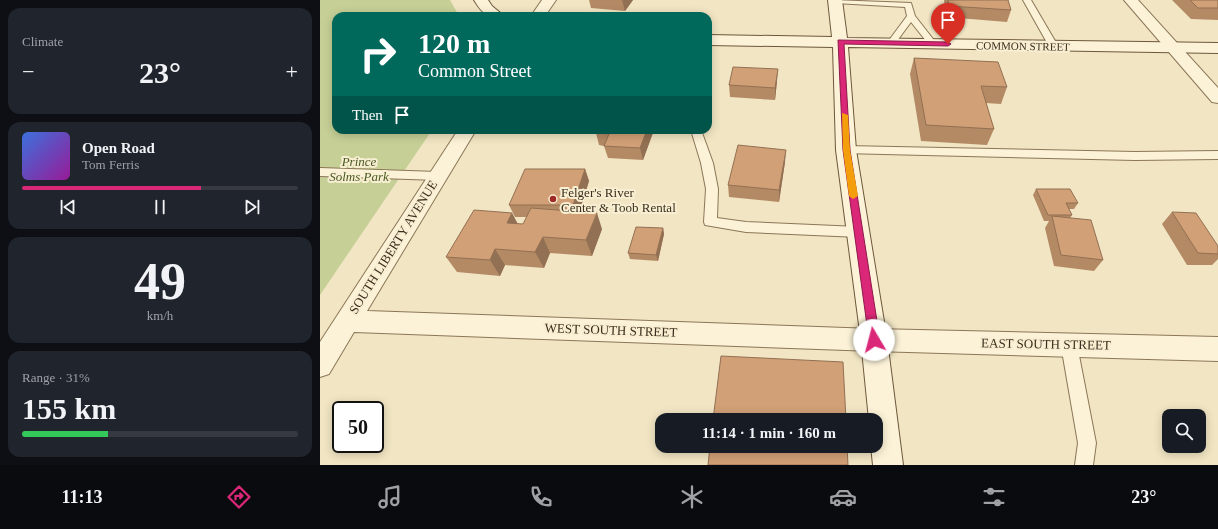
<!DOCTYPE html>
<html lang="en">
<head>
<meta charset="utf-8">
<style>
	body { margin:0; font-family:"Times New Roman",serif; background:#20242c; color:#f1f3f6; height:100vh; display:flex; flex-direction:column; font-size:15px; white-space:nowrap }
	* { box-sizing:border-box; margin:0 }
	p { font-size:13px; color:#9ea1a6 }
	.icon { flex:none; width:22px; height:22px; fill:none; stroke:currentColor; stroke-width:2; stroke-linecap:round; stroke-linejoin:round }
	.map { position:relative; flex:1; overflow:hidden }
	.details { display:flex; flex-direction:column; gap:8px; padding:8px; background:#0d0f14; width:320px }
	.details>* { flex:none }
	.banner { position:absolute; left:12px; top:12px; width:380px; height:122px; border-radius:12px; box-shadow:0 2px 10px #0003; background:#00695c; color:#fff; overflow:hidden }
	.buttons { position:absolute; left:842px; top:409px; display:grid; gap:8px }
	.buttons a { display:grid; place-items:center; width:44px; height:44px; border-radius:8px; background:#171b24; box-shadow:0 2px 10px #0003; font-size:20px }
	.speed { position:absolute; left:12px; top:401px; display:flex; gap:8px; font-size:20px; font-weight:700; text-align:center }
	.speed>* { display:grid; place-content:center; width:52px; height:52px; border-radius:50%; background:#171b24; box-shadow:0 2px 10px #0003; line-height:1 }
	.speed .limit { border:2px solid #111; border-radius:6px; background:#fff; color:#111 }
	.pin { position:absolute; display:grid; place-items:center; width:34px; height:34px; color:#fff; margin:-41px -17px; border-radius:50% 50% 50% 0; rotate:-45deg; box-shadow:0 0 4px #0007 }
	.pin .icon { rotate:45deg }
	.me { position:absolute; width:44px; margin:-22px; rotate:352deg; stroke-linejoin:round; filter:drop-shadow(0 0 3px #0008) }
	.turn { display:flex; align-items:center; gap:14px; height:84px; padding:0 20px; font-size:18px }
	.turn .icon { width:52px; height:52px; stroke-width:2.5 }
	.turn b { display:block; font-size:28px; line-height:34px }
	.then { display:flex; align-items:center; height:38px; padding:0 20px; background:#0003; gap:8px; font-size:15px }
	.big { font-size:30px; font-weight:600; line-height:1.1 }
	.details .widget { flex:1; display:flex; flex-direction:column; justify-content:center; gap:6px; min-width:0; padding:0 14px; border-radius:12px; background:#20242c }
	.details .dial { align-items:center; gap:0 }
	.dial b { font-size:52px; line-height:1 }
	.song { display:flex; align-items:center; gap:12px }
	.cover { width:48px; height:48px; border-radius:6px; background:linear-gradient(135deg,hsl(220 70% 55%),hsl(300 70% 35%)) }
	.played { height:4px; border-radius:2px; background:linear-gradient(90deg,#db2777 65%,#363941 65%) }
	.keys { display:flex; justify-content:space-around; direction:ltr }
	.heat { display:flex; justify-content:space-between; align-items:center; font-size:22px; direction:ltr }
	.charge { height:6px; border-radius:3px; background:linear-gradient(90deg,#34c759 31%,#363941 0) }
	.trip { position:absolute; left:335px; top:413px; width:228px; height:40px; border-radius:12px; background:#171b24; box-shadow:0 2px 10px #0003; font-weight:600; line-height:40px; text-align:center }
	.dock { display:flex; height:64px; justify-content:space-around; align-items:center; background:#090b0e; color:#9ea1a6 }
	.dock .icon { width:28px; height:28px }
	.dock .active { color:#db2777 }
	.dock b { font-size:18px; color:#f1f3f6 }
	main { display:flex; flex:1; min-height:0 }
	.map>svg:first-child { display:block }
	.green { fill:#c6d096 }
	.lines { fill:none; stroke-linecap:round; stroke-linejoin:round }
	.lane-casing { stroke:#8c7658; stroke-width:2 }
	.street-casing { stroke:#8c7658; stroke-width:2 }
	.secondary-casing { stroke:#6e573b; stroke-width:2 }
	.lane { fill:#fbf2d7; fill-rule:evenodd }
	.street { fill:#fbf2d7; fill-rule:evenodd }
	.secondary { fill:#fbf2d7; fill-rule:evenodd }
	.wall { fill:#b48a65 }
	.shaded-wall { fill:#927053 }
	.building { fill:#d1a076; stroke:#927053 }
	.route { fill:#db2777; stroke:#8e194d }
	.slow { fill:#f59e0b }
	.poi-dot { fill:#9f2924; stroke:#f8efd3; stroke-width:1.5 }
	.labels { text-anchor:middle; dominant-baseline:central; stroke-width:4; stroke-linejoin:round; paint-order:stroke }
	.far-street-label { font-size:11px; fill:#3b2d1d; stroke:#f8efd3 }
	.park-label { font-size:13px; font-style:italic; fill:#495923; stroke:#f8efd3 }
	.poi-label { font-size:13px; fill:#3b2d1d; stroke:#f8efd3; text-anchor:start }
	.street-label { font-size:13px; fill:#3b2d1d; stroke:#f8efd3 }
</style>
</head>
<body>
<main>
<section class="details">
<div class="widget"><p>Climate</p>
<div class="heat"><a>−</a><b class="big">23°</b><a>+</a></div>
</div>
<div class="widget">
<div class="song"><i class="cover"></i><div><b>Open Road</b><p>Tom Ferris</p></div></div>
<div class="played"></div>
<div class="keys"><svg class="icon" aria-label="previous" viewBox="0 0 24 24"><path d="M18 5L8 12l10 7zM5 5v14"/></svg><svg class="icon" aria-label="pause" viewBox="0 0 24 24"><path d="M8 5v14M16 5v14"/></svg><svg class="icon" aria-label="next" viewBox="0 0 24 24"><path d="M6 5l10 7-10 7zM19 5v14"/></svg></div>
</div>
<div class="widget dial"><b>49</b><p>km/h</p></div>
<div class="widget"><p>Range · 31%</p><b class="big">155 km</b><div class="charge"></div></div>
</section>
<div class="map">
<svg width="898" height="465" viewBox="0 0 898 465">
	<rect width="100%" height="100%" fill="#f1e5c3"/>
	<path class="green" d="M0,0H130L139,16H16V130H112L0,295Z"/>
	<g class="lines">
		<g class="lane-casing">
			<path id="lane" d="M512,0L591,3L595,16L617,44L613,47L610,46L591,22L574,45H568L567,43L587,16L585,7L515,3H512Z
				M703,0H711L738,46L736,48H730Z
				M371,130H381L393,163L398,189L397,218L426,222L539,227L544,229L545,232L544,235L539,237L426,232L385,225L384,222L386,189L381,163Z
				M526,146L815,152L898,151V159L815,160L522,153L520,150Z
				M0,168L118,172L124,176L118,180L0,176Z
				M749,338L754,340L757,345L776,443L773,465H755L758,443L741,345L744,340Z"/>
		</g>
		<g class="street-casing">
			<path id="street" d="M222,0H236L225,16H211Z
				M804,0H818L898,88V103L892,102Z
				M138,130H156L47,311L554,329L898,337V361L554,351L34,332L9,374L0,377V342Z"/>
		</g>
		<g class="secondary-casing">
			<path id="secondary" d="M154,0H168L172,6L184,16C166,16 164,16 154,0Z
				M508,0H522L527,38L898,43V53L528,47L536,150L567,340L583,465H553L551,446H556V420H549L541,340L516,150L513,47L388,45V35L512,37Z"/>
		</g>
		<use href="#lane" class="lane"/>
		<use href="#street" class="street"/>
		<use href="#secondary" class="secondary"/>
	</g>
	<path class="wall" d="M269,0H313L305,11L271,8Z
		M624,0H688L691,10L687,22L626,17Z
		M852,0H898V20L871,19Z
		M594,58L687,87L681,104L666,103L674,129L667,145L601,141L590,74Z
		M457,81L455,100L410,97L409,85Z
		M334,130L323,160L288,158L284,146L279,145L276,133Z
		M465,162L459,202L409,197L408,185Z
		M265,169L269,181L259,212L282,229L272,256L230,253L224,268L185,265L180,276L137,272L126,257L192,213L198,224H203L207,217H195L189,205Z
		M716,189L758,203L754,209H749L752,215L750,218L783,260L774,271L734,266L725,228L729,221H724L713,195Z
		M852,212L898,246V259L892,265H867L842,224Z
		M343,228L344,234L338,261L310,259L308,253Z"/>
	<path class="shaded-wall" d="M302,0H313L305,11Z
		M458,69L457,81L455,100V88Z
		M327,130H334L323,160L320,148Z
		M466,150L465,162L459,202V190Z
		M265,169L269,181L258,217L253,205Z
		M192,213L200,229L187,223Z
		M277,213L282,229L272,256L266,240Z
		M343,228L344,234L338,261L336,255Z
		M223,237L230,253L224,268L215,252Z
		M175,249L185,265L180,276L170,260Z"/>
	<path class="building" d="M628,0H688L691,10L629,6Z
		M870,0H898V8H878Z
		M594,58L678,62L687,87L661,86L674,129L606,125Z
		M413,67L458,69L455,88L409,85Z
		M277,130H327L320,148L284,146L289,134L276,133Z
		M418,145L466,150L459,190L408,185Z
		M205,169H265L253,205H189Z
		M716,189H750L758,203H746L752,215H728Z
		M211,208L277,213L266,240L223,237L215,252L175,249L170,260L126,257L154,210L192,213L187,223L203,224Z
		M852,212L876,213L898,246V254L878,253Z
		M732,216L771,220L783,260L741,255Z
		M316,227L343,228L336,255L308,253Z
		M401,356L523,362L526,420H393Z
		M390,446H527L528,465H388Z"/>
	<path class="route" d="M518,40L628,42L631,44L628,46L524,44L530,150L560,340L558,344L554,345L551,344L549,340L523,150Z"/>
	<path class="slow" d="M522,113L528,115L530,150L538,196L533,199L529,196L523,150Z"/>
	<circle class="poi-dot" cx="233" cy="199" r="4"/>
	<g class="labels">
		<g class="far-street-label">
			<text transform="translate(703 46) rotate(1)">COMMON STREET</text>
		</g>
		<g class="park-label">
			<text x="39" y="161">Prince<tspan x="39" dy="15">Solms Park</tspan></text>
		</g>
		<g class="poi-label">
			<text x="241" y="192">Felger's River<tspan x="241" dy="15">Center &amp; Toob Rental</tspan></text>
		</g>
		<g class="street-label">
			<text transform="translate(73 247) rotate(-58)">SOUTH LIBERTY AVENUE</text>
			<text transform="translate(291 330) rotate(2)">WEST SOUTH STREET</text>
			<text transform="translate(726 344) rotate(1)">EAST SOUTH STREET</text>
		</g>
	</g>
</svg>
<div class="buttons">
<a><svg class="icon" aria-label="search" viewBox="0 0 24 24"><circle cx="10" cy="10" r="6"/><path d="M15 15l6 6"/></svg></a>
</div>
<div class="speed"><div class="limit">50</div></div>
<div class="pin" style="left:628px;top:44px;background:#d93025"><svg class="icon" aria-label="arrive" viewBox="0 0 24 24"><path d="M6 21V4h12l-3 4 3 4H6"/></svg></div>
<svg class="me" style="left:554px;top:340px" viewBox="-20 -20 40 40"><circle r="19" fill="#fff"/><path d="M0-13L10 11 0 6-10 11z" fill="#db2777"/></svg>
<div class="trip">11:14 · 1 min · 160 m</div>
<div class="banner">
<div class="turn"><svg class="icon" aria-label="right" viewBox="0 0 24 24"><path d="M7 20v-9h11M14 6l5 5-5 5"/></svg><div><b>120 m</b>Common Street</div></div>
<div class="then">Then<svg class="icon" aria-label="arrive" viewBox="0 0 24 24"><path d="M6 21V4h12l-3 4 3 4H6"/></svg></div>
</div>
</div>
</main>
<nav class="dock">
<b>11:13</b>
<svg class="icon active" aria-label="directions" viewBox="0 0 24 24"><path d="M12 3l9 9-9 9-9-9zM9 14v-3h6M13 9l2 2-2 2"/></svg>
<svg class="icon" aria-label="music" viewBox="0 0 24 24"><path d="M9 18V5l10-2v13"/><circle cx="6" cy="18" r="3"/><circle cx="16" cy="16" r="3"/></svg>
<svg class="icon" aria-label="phone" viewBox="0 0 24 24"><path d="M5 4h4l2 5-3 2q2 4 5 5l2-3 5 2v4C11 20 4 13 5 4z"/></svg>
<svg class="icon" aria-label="climate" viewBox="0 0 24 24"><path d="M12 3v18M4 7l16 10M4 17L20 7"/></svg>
<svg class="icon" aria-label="car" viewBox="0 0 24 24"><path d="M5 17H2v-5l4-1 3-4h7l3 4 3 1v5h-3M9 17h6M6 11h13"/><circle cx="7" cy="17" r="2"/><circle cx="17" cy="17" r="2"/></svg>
<svg class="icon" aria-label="filters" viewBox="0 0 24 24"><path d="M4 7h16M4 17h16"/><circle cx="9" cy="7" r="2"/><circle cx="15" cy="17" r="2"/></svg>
<b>23°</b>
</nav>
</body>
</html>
